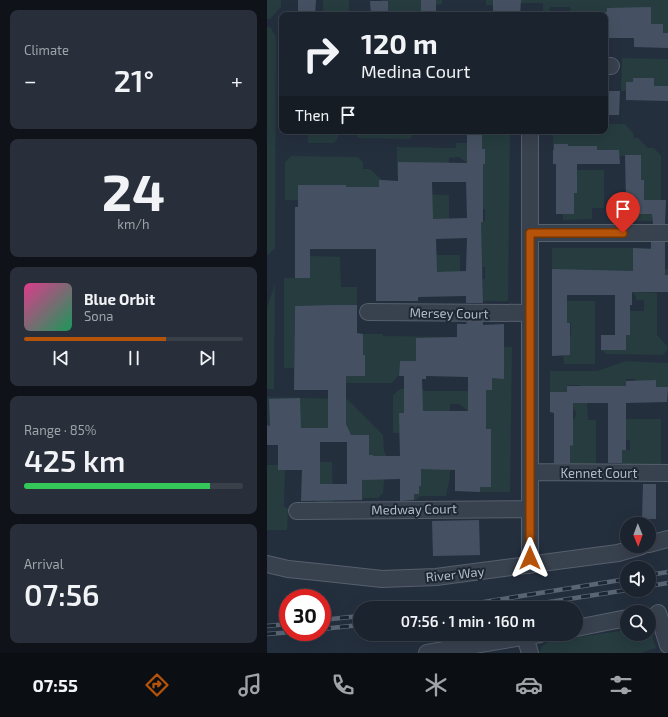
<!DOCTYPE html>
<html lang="en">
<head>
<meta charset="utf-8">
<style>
	body { margin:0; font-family:"Exo 2",sans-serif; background:#282f3a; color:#f1f3f6; height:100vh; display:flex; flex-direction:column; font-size:15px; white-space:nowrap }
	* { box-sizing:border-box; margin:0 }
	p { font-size:13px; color:#a0a4aa }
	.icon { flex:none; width:22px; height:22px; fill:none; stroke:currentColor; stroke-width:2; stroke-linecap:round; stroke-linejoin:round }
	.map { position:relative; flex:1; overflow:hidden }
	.details { display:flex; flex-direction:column; gap:10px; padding:10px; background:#0f1319; width:267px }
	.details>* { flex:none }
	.banner { position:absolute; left:12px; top:12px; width:329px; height:122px; border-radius:8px; box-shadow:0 4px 16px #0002,0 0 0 1px #39404a; background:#1b232e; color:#f1f3f6; overflow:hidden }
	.needle { width:26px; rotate:179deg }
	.buttons { position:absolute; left:353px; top:517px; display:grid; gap:8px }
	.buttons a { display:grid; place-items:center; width:36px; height:36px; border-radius:50%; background:#1b232e; box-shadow:0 4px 16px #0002,0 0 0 1px #39404a; font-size:20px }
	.speed { position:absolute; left:12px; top:589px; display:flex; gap:8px; font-size:20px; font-weight:700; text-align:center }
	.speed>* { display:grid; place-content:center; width:52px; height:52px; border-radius:50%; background:#1b232e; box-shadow:0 4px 16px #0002,0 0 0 1px #39404a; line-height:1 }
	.speed .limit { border:6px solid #d22; background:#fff; color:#111 }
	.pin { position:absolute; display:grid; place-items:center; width:34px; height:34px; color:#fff; margin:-41px -17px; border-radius:50% 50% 50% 0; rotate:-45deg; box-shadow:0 0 4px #0007 }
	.pin .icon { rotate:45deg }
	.me { position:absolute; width:44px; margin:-22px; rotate:0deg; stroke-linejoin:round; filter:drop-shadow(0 0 3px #0008) }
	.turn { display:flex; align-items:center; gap:14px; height:84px; padding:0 16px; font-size:18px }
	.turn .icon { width:52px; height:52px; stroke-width:2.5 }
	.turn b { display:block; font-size:28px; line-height:34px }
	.then { display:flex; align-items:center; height:38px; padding:0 16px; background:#0003; gap:8px; font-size:15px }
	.big { font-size:30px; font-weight:600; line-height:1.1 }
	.details .widget { flex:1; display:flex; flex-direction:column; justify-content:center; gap:6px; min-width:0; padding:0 14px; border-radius:8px; background:#282f3a }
	.details .dial { align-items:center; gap:0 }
	.dial b { font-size:52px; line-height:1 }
	.song { display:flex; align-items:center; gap:12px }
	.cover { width:48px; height:48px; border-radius:6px; background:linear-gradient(135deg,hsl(330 70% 55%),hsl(150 70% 35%)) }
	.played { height:4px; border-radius:2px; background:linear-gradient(90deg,#b45309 65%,#39404a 65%) }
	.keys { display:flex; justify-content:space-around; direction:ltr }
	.heat { display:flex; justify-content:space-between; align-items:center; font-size:22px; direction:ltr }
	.charge { height:6px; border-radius:3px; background:linear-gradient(90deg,#34c759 85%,#39404a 0) }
	.trip { position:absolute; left:86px; top:601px; width:230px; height:40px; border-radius:20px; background:#1b232e; box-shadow:0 4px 16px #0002,0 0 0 1px #39404a; font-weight:600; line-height:40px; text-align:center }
	.dock { display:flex; height:64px; justify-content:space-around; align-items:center; background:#0b0e12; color:#a0a4aa }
	.dock .icon { width:28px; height:28px }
	.dock .current { color:#b45309 }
	.dock b { font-size:18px; color:#f1f3f6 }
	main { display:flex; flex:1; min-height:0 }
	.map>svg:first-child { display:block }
	.green { fill:#263c3f }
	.building { fill:#455162; fill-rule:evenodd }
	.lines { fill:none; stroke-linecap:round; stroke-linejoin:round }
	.street-casing { stroke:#565f6c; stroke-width:18 }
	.street { stroke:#38414e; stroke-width:16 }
	.rail-casing { stroke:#5a6575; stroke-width:4.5 }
	.rail { stroke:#1d2633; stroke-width:3; stroke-dasharray:9; stroke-linecap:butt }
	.route-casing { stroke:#753606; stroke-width:10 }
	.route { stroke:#b45309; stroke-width:7 }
	.labels { text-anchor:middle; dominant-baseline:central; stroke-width:4; stroke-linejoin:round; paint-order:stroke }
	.street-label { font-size:13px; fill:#b4bcc9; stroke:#1d2633 }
</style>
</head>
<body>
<main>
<section class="details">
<div class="widget"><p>Climate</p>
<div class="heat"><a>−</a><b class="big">21°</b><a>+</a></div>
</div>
<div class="widget dial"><b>24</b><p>km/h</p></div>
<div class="widget">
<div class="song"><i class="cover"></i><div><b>Blue Orbit</b><p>Sona</p></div></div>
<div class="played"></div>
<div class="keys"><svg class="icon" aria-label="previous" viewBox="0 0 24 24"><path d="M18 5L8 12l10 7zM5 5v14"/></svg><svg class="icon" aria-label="pause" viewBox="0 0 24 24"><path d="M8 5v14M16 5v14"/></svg><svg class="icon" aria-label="next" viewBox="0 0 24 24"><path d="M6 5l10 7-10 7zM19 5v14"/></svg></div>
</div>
<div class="widget"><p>Range · 85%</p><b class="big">425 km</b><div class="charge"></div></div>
<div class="widget"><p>Arrival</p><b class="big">07:56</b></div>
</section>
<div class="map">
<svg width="401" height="653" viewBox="0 0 401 653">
	<rect width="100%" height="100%" fill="#242f3e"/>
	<path class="green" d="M0,0H14V7L3,19H0Z
		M56,0H82V15H48V12H56Z
		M114,0H175V4L169,5V0H154V15H121V7H115Z
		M219,0H401V33H396V24H367L351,12H311V15H304L303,7H283L282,14L276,13V3H254L226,0V5H219Z
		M0,27H3L9,36L8,248L0,256Z
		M355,58L401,59V86H379V78H366V82H359V91H354Z
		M338,124H358L366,133L367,138H371L381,148H387L394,156V200H385V221H345V214H370L371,200L374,180V155L352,156V150H301V144H288L287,150H286V131H338Z
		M47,131H71V138L67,143H41V135H47Z
		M91,131H145L144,139L90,138Z
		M215,131H243L241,301H216V279H218V267H211V221H218V209H212L211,163H218V150L212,149L215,143Z
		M189,143H200V163L192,157L182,158V163L137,182L130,175V147L189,148Z
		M24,156L91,157L96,162V169H103L115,180H122L136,194L131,250L96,249V236L100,210V187H79V185H31V200H18V162Z
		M304,170H337V208H325V219L296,220V214L307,213V193H310V183Z
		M158,194L182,195V219L138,225Z
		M285,248H384V268L401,269V275L285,280Z
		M151,255H193V282H182V272H171V285Z
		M43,256L73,257L74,287H90V312L86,305L28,306L27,336H30L27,343V368H17V278H43Z
		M8,284L7,389H0V308Z
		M365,292L390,293V335L400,346V351L395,355L339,354L334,350H359V335H363V311H377V300H369V296Z
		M300,301H328V364H297L296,355H303V343L296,335H304V323H300Z
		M96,334H116V336L183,337V346L245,347L243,492H213V478L224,458V429H212V411H219V399H213L225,380L152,361H133L132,375L125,383H80L76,379L80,355V376H98V356L96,355Z
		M359,361L401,363V393L400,387H389V380L369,382L368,379H359V392H341V386H321V392H313V385H300V392H283V371H330Z
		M133,389H156L157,391H201V411L192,404H183V411L164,416L132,413L133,433H126V395Z
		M0,397L80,399L116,435L117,451L119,455V476L117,482L116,493L111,498H97L95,500V476L102,455V435H74V428H52V434L0,425Z
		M300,403H320L321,420H329V464H303V440L306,431V419H308L309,412Z
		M359,419H394V465H355V450H363V440H359Z
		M182,435L183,477L179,496H154L147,501V494L152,486H154V468Z
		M53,462H65L66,506H49V483Z
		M0,465H18L17,506L21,509L20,530H0Z
		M360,630V634H382V630L384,632L389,648L373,653H272L275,646L283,641Z"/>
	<path class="building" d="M31,0H49L48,15H31Z
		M154,0H169V15H154Z
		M226,0H254L253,15H226Z
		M103,1H121V15H104Z
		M384,7V24H396V33H401V48L367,47V38H339L338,12H340V8Z
		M366,78H387V86H401V101L359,100V82H366Z
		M338,91H353L352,115H338Z
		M200,131H215V149H218V164H216V222H214L216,303H199V296L151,297V301H109V249H43V278H28V207H31V185H79V187H112V180L131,181V162L200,163ZM165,182H199L200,218L166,219ZM200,238L199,271L170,272L169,239Z
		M287,144H301V146H330V150H352L353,164H310V193H307V214H289V164H286V150H287Z
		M358,155H374V180H377V200H399L398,224H386L385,214H345V200H359Z
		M384,242H398V275H401V292H365V305H363V335H359V350H334V335H348V295H300V323H303V355L285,356V269L366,271V248L384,249Z
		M64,305H90V333L96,334V355H98V376H79V424L84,435H102V455H106V456H133L132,413H137V376H132L133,361H149V338L190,337V324H200L199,322H216V325L237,324V379L225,378V390H219V429H224V487H213V492L188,491V470L154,469V486H152V494H147V500L133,501V479L95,480V500L34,501L35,470H11V445H0V425L3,426L2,399L33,398L34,428H61V390H27L28,306ZM159,376L201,377V411H156L155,379H159ZM53,442H80V484H53Z
		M389,380V387H401L400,402L359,403V450H355V463H341V403H306V446L303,445V463H287V413L283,412V392H300V386H359V381Z
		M376,484H389V519H375Z
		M212,520L213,555L166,556L165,521Z"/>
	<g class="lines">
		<g class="street-casing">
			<path id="street" d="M338,66H344
				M263,131V565
				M263,233H401
				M101,312L263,313
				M263,472L401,473
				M30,511L263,509
				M382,544L401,539
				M0,564L21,569L60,573L115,579L169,577L351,553L375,546
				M391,613L401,645
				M309,628L360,618
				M258,637L263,653
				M160,653L273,634"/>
		</g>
		<use href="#street" class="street"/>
		<g class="rail-casing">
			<path id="rail" d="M382,575L401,572
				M382,586L401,583
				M171,608L198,605L360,579
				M243,608L360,590
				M55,620L93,616
				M0,626L21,624
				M55,629L93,625
				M0,634L28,632"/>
		</g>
		<use href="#rail" class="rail"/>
	</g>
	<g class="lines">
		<g class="route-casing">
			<path id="route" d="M263,558V233H356"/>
		</g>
		<use href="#route" class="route"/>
	</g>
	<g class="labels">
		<g class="street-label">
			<text transform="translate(182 313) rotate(1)">Mersey Court</text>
			<text x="332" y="473">Kennet Court</text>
			<text transform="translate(147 509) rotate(-1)">Medway Court</text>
			<text transform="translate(188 574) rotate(-6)">River Way</text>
		</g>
	</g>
</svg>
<div class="buttons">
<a><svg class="needle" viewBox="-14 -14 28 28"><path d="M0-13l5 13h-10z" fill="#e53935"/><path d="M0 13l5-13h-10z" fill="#a0a4aa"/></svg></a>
<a><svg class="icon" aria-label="sound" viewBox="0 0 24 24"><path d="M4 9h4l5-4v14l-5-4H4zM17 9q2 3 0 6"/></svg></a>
<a><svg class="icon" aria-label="search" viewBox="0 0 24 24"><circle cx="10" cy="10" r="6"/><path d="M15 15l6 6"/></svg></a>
</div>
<div class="speed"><div class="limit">30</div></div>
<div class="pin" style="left:356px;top:233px;background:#d93025"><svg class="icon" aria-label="arrive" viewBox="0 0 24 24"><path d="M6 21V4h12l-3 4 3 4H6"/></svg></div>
<svg class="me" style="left:263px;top:558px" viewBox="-20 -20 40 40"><path d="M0-17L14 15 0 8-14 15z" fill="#b45309" stroke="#fff" stroke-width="4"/></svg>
<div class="trip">07:56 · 1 min · 160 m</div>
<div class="banner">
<div class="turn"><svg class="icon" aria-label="right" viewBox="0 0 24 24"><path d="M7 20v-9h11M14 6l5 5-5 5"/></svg><div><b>120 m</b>Medina Court</div></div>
<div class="then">Then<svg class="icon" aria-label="arrive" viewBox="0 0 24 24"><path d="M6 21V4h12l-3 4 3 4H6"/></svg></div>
</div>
</div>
</main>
<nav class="dock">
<b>07:55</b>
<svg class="icon current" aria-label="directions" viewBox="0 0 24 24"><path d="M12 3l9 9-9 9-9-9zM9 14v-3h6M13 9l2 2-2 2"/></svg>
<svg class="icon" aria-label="music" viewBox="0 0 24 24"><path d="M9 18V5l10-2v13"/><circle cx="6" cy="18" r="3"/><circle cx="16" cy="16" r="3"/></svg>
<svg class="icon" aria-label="phone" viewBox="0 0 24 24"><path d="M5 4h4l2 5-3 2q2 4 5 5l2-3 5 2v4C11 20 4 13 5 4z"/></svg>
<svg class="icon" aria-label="climate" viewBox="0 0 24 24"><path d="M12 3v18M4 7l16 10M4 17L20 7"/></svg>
<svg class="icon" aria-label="car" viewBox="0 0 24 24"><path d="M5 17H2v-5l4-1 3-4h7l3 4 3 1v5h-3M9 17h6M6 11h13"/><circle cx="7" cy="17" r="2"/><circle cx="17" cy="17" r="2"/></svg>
<svg class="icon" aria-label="filters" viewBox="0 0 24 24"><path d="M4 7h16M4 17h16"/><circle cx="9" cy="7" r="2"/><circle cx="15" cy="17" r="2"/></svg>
</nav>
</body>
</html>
